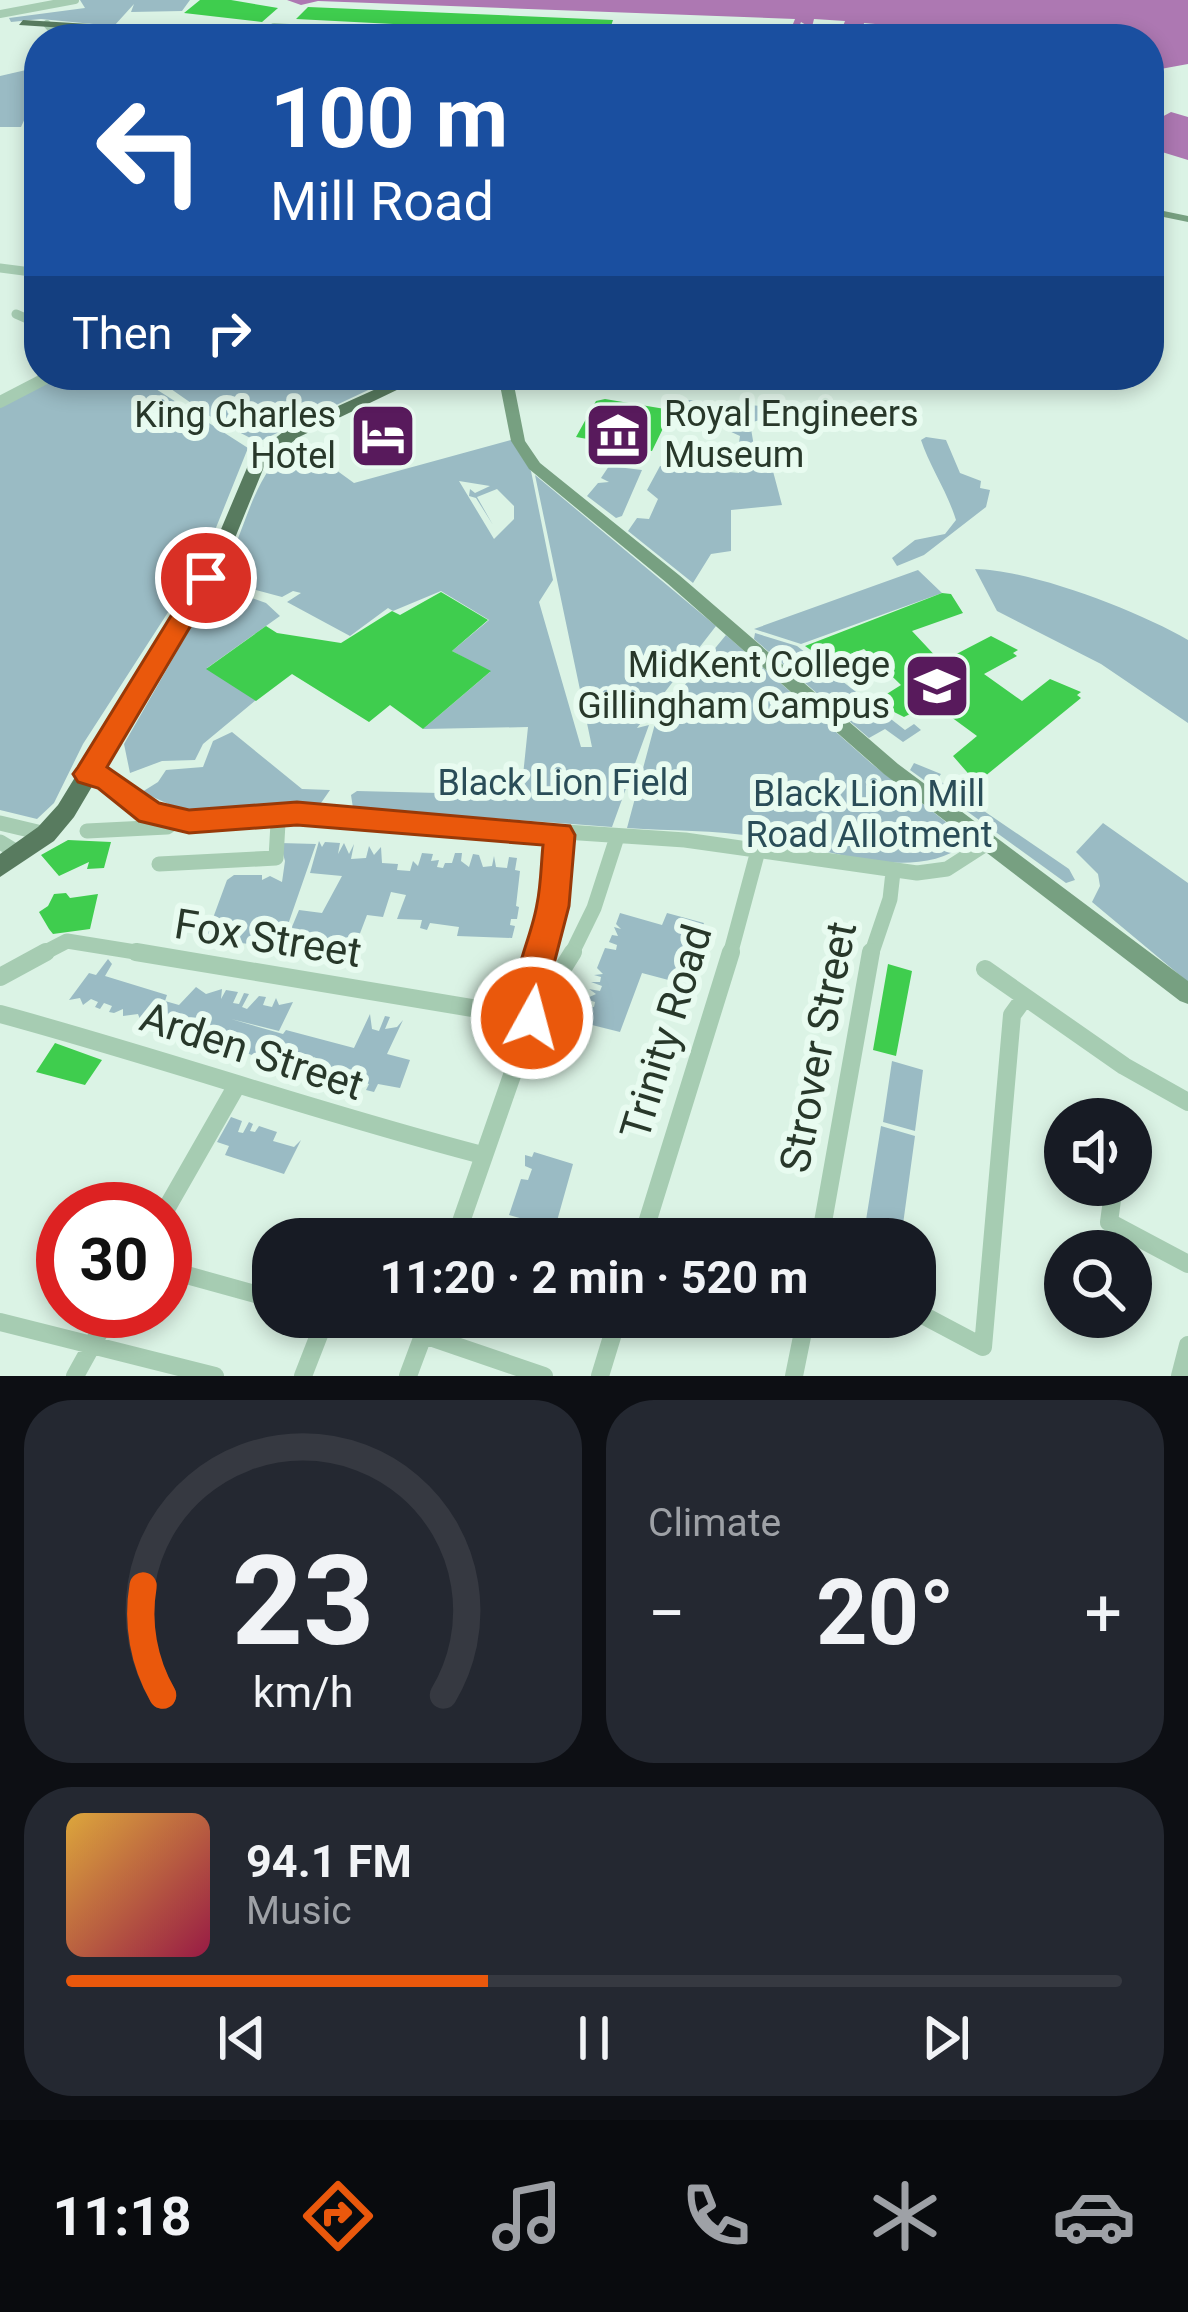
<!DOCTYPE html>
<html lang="en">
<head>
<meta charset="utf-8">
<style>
	body { margin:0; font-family:Roboto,sans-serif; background:#242831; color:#f1f3f6; height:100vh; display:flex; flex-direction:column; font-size:45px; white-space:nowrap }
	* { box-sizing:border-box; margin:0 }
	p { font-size:39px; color:#9ea1a6 }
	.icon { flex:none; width:66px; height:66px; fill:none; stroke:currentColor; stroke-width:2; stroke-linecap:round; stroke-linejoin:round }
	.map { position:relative; height:1376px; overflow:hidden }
	.panel { display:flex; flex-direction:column; gap:24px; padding:24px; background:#0d0f14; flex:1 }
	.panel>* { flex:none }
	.hud { position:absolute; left:24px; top:24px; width:1140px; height:366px; border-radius:48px; box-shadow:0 6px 18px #0003; background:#1a4fa0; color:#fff; overflow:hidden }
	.tools { position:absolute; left:1044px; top:1098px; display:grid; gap:24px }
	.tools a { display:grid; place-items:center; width:108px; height:108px; border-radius:50%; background:#171b24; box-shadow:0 6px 18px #0003; font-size:60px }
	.speed { position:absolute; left:36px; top:1182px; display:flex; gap:24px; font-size:60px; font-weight:700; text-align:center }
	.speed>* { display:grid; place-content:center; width:156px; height:156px; border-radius:50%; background:#171b24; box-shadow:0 6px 18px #0003; line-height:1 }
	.speed .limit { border:18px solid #d22; background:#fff; color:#111 }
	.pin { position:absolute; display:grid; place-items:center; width:102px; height:102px; color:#fff; margin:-51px; border:6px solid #fff; border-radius:50%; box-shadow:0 3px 12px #0007 }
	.me { position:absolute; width:132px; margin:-66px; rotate:7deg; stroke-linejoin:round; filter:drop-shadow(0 0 9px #0008) }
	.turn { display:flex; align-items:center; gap:42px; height:252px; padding:0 48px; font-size:54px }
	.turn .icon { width:156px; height:156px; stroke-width:2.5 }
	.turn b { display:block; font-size:84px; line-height:102px }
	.then { display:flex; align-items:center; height:114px; padding:0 48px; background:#0003; gap:24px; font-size:45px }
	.big { font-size:90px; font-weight:700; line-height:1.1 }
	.panel .card { flex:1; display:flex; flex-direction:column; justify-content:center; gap:18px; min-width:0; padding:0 42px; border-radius:48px; background:#242831 }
	.panel .dial { align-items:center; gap:0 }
	.dial svg { height:312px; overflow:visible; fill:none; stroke:#363941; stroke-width:7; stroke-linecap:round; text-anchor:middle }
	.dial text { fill:#f1f3f6; stroke:none }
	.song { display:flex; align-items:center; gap:36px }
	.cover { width:144px; height:144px; border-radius:18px; background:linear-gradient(135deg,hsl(40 70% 55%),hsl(340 70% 35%)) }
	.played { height:12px; border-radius:6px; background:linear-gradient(90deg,#ea580c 40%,#363941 40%) }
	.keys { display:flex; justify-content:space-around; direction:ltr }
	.heat { display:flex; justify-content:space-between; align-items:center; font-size:66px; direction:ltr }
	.panel .tiles { flex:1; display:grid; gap:24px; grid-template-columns:1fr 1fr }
	.card:last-child { grid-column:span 2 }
	.trip { position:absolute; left:252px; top:1218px; width:684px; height:120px; border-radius:48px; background:#171b24; box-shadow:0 6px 18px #0003; font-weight:700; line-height:120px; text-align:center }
	.tab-bar { display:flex; height:192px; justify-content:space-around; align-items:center; background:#090b0e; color:#9ea1a6 }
	.tab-bar .icon { width:84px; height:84px }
	.tab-bar .selected { color:#ea580c }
	.tab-bar b { font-size:54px; color:#f1f3f6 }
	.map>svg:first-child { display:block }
	.green { fill:#9abbc4; fill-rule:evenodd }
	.water { fill:#ad78b2 }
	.building { fill:#3fcd4e }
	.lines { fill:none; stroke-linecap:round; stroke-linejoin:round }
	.street-far4 { stroke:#a6ccb2; stroke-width:8 }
	.street-far3 { stroke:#a6ccb2; stroke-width:9 }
	.street-far2 { stroke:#a6ccb2; stroke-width:12 }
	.street-far1 { stroke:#a6ccb2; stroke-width:15 }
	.street { stroke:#a6ccb2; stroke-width:18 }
	.secondary { fill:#77a081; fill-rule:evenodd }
	.primary { fill:#587b5f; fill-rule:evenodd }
	.route { fill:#ea580c; stroke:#983908; stroke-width:3 }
	.labels { text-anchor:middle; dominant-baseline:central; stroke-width:12; stroke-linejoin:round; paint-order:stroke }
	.poi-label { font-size:36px; fill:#28382a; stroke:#e8fbf0; text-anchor:end }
	.park-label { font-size:36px; fill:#2a4d58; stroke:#e8fbf0 }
	.near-street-label { font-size:42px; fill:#28382a; stroke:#e8fbf0 }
</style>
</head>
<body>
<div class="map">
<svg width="1188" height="1376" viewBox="0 0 1188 1376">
	<rect width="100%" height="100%" fill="#dbf3e5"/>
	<path class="green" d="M80,0H190L182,11L131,12L134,4L114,26L41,19L11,22L9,18L85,8Z
		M39,67V113L27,114L21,127H0V76Z
		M57,375H134L248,448L205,555L83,744L54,803L37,819L0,810V405Z
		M151,375H400L258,442L214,419Z
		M676,399L772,407L769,417L750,423L756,458L738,449L740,436L672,405Z
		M926,437L946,440L960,473L981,481L980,488L990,490L986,507L924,555L897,566L892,558L915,540L945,534L956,520C947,491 929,465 921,440Z
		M511,440L531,471L553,580L539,602L581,747H592L535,475L716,626L637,728L649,725L612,827L353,808L351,795L357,791L521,795L528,727L423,729L490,672L452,651L489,620L441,591L393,611L388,608L350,636L287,602L301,593L293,591L282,597L219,580C247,532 250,475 296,441L354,483ZM459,481L490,486L475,493L470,489L469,496L476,498L493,525L477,497L497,489L514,506V519L494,539Z
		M770,460L782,505L731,510V551L711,554L693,583L628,531L637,518L649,519L658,499L647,490L660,466L739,473L745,463Z
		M609,466L642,470L622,516L616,518L587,496L598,483L609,482L601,478Z
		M975,569C1032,570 1138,611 1188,640V723L1101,664L997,611Z
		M918,570L942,593L801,644L754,629Z
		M215,585L266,603L280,616L207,668L256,700L203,744L195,760L162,761L130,773L124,744Z
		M755,633L797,646L905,730L914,724L921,730L903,742L885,729L869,738L754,639Z
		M726,635L872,764L965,837L966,844C910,886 821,846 758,837C715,830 670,831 627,828L656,720Z
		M232,732L302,789L330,790L321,803L186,812L142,792L158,782L166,770L203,767L213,741Z
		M914,763L941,774L937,779L1069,869L1075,880L1066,883L910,770Z
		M1103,823L1188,883V982L1092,902L1100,886L1098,874L1076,852Z
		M319,841L322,847L325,842L340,843L338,854L344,843L349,854L354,844L351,859L366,858L369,846L374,855L381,847L382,863L398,864L397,870L410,871L413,861L418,866L422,853L433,854L431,861L439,860L437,867L443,868L445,863H452L455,853H462L461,861L469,867L473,854L479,855L483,867L492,866L494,856L496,867L507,868L509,857L517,858L515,870L520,871L516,906L519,907L517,919H511L510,925L515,926L512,938L457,936L459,927L430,923L427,930L420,928L422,920L397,919L406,895L391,892L383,917L367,915L351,957L352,947L346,946L342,956L336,950L331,954L333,948L328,947L325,953L314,946L308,950L310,941L305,940L303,950L293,943L284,946L299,910L322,913L342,876L310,873Z
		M280,843L316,844L283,939L275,938L272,944V937L261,935L249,944L241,943L240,936L236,942L231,935L225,940L229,930L226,928L214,939L206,937L227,880L234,875H262V880L270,876L282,882L285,861Z
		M620,913L662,925L667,913L704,923L697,942L689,940L676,982L642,973L620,1032L576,1021L582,1005L594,1007L595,1002L585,999L596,994L589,989L600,991L602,986L591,982H600L601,977L594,975L603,974L597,968L605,948L616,950L617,945L609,942L612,935L618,936L614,927L621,929L616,924Z
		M108,959L112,964L105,976L167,995L165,1001L179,1005L196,987L206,994L222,989L221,999L226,990L238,992L233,1003L239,1004L244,993L249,994L242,1007L247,1009L259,996L266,997L263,1005L272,1007L276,998L279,1005L293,1002L279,1031L231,1019L283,1034L286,1030L354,1048L370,1014L372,1029L379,1031L385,1016L390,1017L385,1029L397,1027L403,1020L387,1054L410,1060L400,1088L378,1084L374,1092L366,1090L369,1084L363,1082L360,1088L358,1080L349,1078L346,1083L338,1081L341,1076L337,1074L329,1079L330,1065L314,1057L307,1072L309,1057L302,1055L295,1069L297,1058L287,1055L279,1064L281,1054L275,1052L269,1058L273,1050L268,1048L255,1056L246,1053L250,1046L246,1044L241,1052L217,1044L220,1038L215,1036L211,1042L205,1041L213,1027L210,1026L201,1039L200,1028L194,1037L189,1029L181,1033L187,1023L183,1021L177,1027L172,1021L167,1026L170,1020L164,1018L161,1024L154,1019L150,1025L151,1018L141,1022L138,1014L123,1016V1009L114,1013L109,1012L112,1006L104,1003L100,1009L95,1007L98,1002L91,999L83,1005L80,998L69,1000L89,973L96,975Z
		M892,1061L923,1070L915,1131L883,1122Z
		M231,1117L242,1121L238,1132L243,1133L249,1122L253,1124L250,1131L255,1132L259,1126L277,1132L273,1141L294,1147L301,1140L284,1174L225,1155L229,1146L217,1142Z
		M881,1126L915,1136L901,1239H863Z
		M534,1152L573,1164L555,1228L509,1215L521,1179L528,1180L532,1169L525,1166V1155L532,1157Z"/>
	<path class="water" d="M287,0H1188V64L1155,70L1157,63L1149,59V39H999L940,31L923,39H896L919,28L864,23L861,39H853V27L848,39H838L845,21L814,19L809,39H804L806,25L801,22L794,39H787L795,19L318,1L301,5Z
		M1171,112L1188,117V160L1149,148V124Z"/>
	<path class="building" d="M200,0H231L278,8L262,22L184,13Z
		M308,7L613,20L608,35L296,19Z
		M605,399L665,409L663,412L670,414L652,451L597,445L599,441L576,437L596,401Z
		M441,592L488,620L452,651L491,671L423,729L390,705L369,722L292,674L256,701L206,669L266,626L277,633L341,643L392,611L400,615Z
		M942,593L951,594L963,613L912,631L941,662L991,636L1018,650L1013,653L1017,656L984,674L1022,701L1050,679L1081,692L1077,695L1081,698L984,777L979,774L973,779L953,756L977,736L932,703L904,717L874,702L901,685L864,649L828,662L805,646Z
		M68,840L111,842L104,868L87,869L89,862L59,876L41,855Z
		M66,893L70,898L98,894L90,929L53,934L49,929L39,912L48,906L54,894Z
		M888,964L912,971L896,1056L873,1050Z
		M55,1043L102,1060L85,1085L36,1072Z"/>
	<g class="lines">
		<path class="street-far4" d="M0,14L75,0
			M47,24L60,39
			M274,27L334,31"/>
		<path class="street-far3" d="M0,268L39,273
			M16,314L39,324"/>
		<path class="street-far2" d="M0,402L52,375"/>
		<path class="street-far1" d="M88,774L107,779L150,812L189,822L297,814L685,840L917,873L947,869L989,842
			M0,823L46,834
			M87,831L167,827L177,820
			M0,842L20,854
			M159,864L276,858L278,823
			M40,955L67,941L154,955
			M540,955L554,901L559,835
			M571,955L594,908L617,837
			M730,955L759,847
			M871,955L890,899L893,872"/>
		<path class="street" d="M136,952L532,1018
			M985,969L1124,1066L1188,1102
			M0,977L46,952
			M0,1014C162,1058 320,1113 482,1155
			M532,1018L533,983L541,952
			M1112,1200L1109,1222L1188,1264
			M165,1211L237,1085
			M455,1239L532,1018L573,952
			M642,1239L731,952
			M820,1239L871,952
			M165,1269L273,1299
			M915,1311L983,1347L1012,1015L1025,997
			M0,1322L215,1376
			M424,1335L544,1376
			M75,1376L111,1311
			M303,1376L326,1317
			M408,1376L430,1317
			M600,1376L618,1317
			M794,1376L806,1317
			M1180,1376L1188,1345"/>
		<path class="secondary" d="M1149,208L1188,216V222L1149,214Z
			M498,375H512L525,441L540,463L679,575L898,764L1188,981V1004L1180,1001L884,774L667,583L529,469L511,441Z"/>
		<path class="primary" d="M23,20L288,36L293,39H237L19,25Z
			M407,375H428L299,437L266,462L226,560L74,817L54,841L0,877V854L38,827L58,805L208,560L252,456L287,429Z"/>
	</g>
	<path class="route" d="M206,570L219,578L107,767L159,803L189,810L297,802L570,826L575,835L569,906L549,983V1018L544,1028L532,1033L519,1028C502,990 531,943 537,904C541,885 541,865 543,845L297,825L189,833L139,821L98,788L78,782L73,774L78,767L198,572Z"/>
	<defs>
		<g id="museum-square" transform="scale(3.45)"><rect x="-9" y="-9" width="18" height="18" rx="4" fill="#581a5c" stroke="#e8fbf0"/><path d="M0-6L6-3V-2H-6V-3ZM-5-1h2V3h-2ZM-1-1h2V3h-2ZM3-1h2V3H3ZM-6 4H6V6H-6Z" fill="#fff"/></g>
		<g id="hotel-square" transform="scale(3.45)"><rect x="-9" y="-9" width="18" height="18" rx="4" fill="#581a5c" stroke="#e8fbf0"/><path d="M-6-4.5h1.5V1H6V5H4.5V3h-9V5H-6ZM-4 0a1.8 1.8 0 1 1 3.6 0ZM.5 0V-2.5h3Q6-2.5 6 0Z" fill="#fff"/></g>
		<g id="university-square" transform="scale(3.45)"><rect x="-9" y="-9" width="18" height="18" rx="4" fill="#581a5c" stroke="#e8fbf0"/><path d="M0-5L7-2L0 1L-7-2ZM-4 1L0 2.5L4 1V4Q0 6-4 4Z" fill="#fff"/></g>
	</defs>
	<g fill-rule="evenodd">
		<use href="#museum-square" x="618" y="435"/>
		<use href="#hotel-square" x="383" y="436"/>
		<use href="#university-square" x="937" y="686"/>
	</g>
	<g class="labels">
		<g class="poi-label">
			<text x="664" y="414" text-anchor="start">Royal Engineers<tspan x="664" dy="41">Museum</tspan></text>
			<text x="336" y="415">King Charles<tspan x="336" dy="41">Hotel</tspan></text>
			<text x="890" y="665">MidKent College<tspan x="890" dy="41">Gillingham Campus</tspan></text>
		</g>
		<g class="park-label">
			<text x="563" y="783">Black Lion Field</text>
			<text x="869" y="794">Black Lion Mill<tspan x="869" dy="41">Road Allotment</tspan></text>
		</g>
		<g class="near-street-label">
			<text transform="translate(268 938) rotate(9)">Fox Street</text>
			<text transform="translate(666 1032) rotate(-73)">Trinity Road</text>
			<text transform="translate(818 1047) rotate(-79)">Strover Street</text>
			<text transform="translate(252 1051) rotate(18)">Arden Street</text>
		</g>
	</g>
</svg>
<div class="tools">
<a><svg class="icon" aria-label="sound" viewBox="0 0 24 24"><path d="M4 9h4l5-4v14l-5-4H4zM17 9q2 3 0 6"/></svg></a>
<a><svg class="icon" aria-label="search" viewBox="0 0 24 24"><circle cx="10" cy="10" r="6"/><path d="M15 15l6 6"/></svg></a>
</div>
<div class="speed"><div class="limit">30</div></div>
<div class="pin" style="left:206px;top:578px;background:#d93025"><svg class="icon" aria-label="arrive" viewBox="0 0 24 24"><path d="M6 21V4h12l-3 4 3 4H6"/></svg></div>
<svg class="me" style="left:532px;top:1018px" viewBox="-20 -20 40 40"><circle r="17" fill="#ea580c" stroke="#fff" stroke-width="3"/><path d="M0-11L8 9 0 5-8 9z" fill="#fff"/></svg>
<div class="trip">11:20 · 2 min · 520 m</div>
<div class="hud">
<div class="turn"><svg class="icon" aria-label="left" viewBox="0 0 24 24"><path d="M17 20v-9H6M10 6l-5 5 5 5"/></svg><div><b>100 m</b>Mill Road</div></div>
<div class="then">Then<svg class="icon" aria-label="right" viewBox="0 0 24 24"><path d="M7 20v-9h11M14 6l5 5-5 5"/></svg></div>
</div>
</div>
<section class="panel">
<div class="tiles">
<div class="card dial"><svg viewBox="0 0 100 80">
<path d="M14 69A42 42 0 1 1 86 69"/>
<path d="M14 69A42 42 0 0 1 9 41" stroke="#ea580c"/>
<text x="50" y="56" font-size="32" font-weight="700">23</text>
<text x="50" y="72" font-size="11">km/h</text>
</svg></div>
<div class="card"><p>Climate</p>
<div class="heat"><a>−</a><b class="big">20°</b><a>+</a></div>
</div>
<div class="card">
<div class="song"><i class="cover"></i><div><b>94.1 FM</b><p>Music</p></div></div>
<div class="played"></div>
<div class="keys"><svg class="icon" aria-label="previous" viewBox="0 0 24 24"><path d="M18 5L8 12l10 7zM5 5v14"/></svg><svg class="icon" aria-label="pause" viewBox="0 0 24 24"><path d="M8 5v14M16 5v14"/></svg><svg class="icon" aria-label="next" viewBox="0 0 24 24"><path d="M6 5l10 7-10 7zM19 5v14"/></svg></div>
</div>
</div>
</section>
<nav class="tab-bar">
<b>11:18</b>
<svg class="icon selected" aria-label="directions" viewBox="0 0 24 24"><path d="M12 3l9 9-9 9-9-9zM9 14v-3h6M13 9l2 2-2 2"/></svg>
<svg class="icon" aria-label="music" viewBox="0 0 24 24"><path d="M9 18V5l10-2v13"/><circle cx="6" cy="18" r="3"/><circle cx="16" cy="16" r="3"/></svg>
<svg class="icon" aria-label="phone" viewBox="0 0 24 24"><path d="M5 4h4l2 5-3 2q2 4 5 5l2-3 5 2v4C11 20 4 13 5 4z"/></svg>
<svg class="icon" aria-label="climate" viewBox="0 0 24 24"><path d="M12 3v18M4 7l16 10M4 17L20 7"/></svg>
<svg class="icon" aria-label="car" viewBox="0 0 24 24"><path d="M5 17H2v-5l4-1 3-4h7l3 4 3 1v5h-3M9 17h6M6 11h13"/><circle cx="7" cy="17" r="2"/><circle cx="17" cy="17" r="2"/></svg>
</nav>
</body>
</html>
